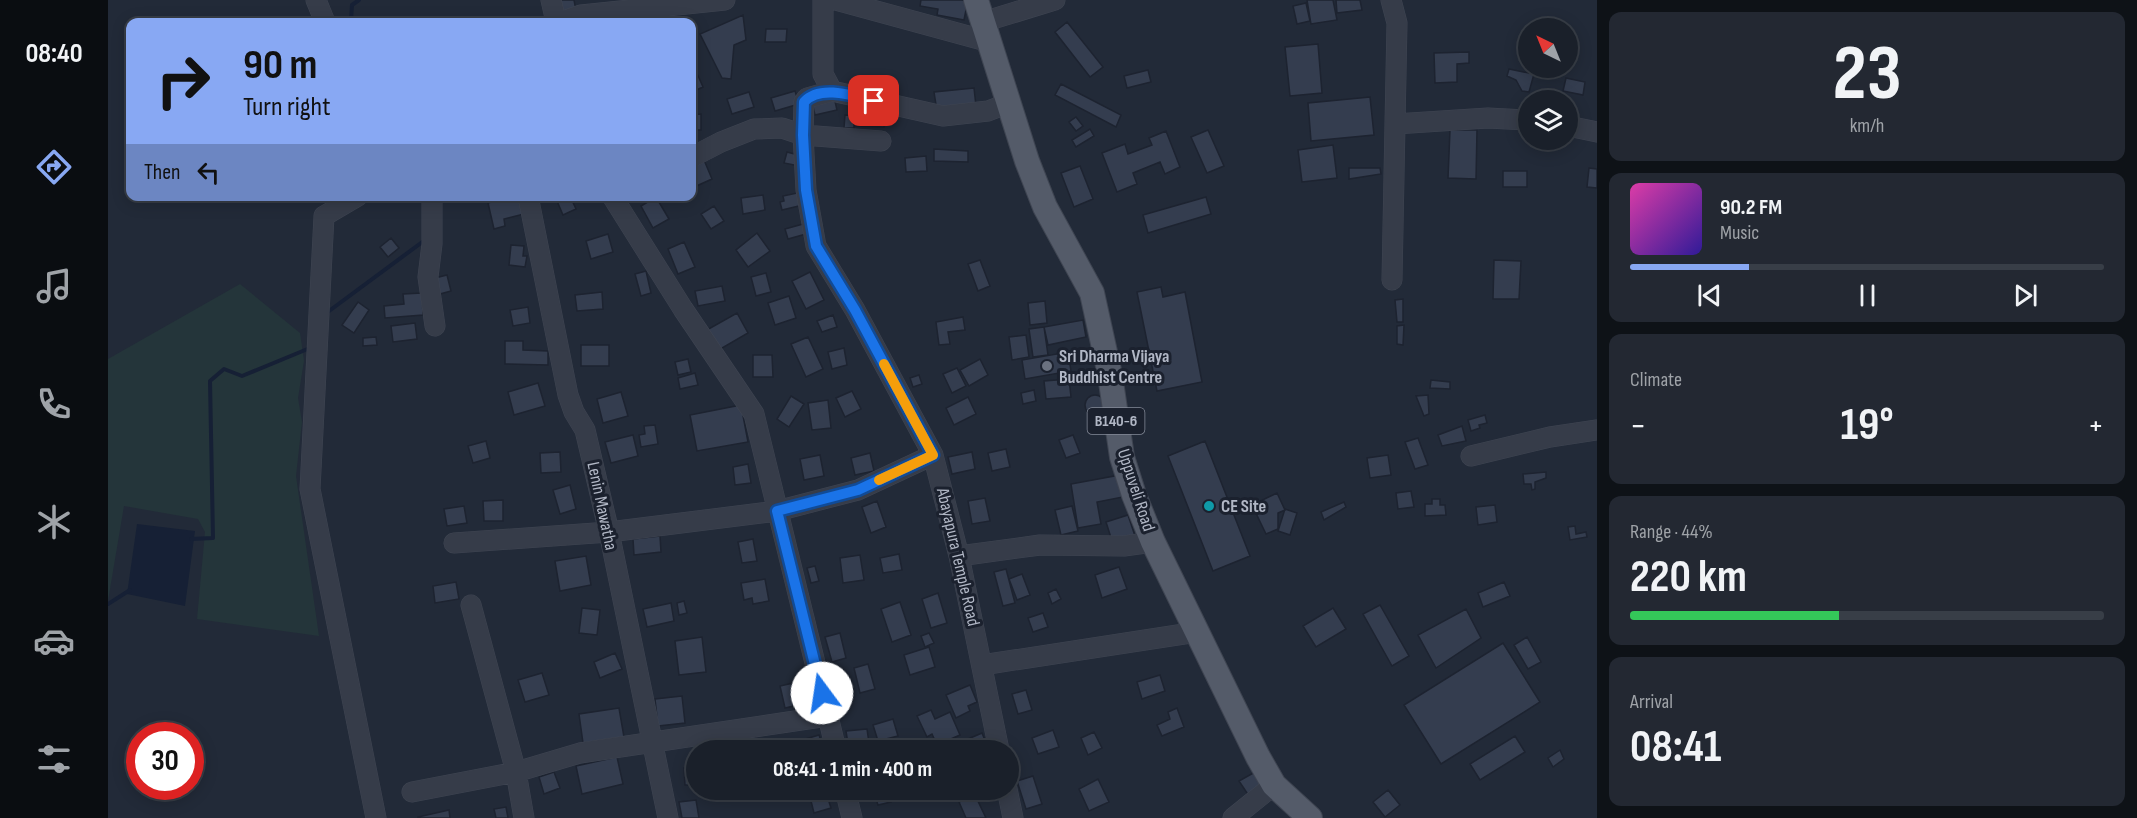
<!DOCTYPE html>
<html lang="en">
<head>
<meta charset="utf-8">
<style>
	body { margin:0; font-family:"Sofia Sans Condensed",sans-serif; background:#232832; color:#f1f3f6; height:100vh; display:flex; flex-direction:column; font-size:22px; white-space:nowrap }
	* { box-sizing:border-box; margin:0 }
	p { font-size:20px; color:#9fa3a8 }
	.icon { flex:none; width:33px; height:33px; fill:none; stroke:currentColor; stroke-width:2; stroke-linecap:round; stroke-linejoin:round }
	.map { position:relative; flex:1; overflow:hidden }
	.drawer { display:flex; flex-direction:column; gap:12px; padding:12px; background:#0e1217; width:540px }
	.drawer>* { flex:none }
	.top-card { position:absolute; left:18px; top:18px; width:570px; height:183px; border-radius:12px; box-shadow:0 3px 15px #0003,0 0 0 2px #383e47; background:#88a8f3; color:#111; overflow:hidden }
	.needle { width:39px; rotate:317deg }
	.buttons { position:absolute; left:1410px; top:18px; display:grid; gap:12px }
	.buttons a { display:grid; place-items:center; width:60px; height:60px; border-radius:50%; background:#1a202a; box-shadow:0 3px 15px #0003,0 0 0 2px #383e47; font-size:30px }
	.speed { position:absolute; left:18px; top:722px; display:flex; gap:12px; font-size:30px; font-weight:700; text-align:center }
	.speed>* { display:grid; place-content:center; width:78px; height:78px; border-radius:50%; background:#1a202a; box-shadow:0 3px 15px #0003,0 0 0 2px #383e47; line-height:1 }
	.speed .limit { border:9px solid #d22; background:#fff; color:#111 }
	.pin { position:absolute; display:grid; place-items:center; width:51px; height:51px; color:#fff; margin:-26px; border-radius:12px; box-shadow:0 3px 9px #0006 }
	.me { position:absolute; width:66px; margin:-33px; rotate:346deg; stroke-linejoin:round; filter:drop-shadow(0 0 4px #0008) }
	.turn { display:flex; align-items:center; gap:21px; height:126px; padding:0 18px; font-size:27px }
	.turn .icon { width:78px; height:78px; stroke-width:2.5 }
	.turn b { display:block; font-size:42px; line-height:51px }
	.then { display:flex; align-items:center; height:57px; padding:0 18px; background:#0003; gap:12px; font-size:22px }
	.big { font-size:45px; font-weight:700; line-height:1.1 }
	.drawer .card { flex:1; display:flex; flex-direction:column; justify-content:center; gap:9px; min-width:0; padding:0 21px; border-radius:12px; background:#232832 }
	.drawer .dial { align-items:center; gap:0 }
	.dial b { font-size:78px; line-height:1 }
	.song { display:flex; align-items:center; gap:18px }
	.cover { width:72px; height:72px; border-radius:9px; background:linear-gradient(135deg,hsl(320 70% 55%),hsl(250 70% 35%)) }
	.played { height:6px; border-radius:3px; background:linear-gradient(90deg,#88a8f3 25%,#383e47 25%) }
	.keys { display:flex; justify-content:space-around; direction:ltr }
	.heat { display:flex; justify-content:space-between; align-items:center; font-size:33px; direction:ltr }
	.charge { height:9px; border-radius:4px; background:linear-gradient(90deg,#34c759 44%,#383e47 0) }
	.trip { position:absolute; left:578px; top:740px; width:333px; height:60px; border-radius:30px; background:#1a202a; box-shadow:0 3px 15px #0003,0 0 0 2px #383e47; font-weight:700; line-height:60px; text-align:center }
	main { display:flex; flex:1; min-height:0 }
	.tab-bar { display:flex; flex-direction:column; width:108px; justify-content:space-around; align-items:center; background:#0a0d11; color:#9fa3a8 }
	.tab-bar .icon { width:42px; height:42px }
	.tab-bar .active { color:#88a8f3 }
	.tab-bar b { font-size:27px; color:#f1f3f6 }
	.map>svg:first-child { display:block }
	.green { fill:#24353a }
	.water { fill:#162035 }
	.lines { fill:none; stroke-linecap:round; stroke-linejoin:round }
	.stream { stroke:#162035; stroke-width:4 }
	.building { fill:#343d4f; stroke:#1d2330; stroke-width:1.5 }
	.minor-casing { stroke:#3f4552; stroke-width:21 }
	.major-casing { stroke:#3f4552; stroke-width:26 }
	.minor { stroke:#363c49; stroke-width:20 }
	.major { stroke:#545b69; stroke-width:24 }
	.route-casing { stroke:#114b97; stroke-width:15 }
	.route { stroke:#1a73e8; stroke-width:10 }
	.slow { stroke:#f59e0b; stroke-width:10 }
	.worship-dot { fill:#6b7280; stroke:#1b212e; stroke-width:2 }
	.culture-dot { fill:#0f9aa8; stroke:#1b212e; stroke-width:2 }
	.labels { text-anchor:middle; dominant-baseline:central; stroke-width:6; stroke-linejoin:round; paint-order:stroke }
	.shield { fill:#1b212e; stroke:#848a98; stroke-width:1.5 }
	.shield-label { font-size:16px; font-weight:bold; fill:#b1b7c5 }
	.poi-label { font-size:18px; font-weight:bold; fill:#b1b7c5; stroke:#1b212e; text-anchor:start }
	.street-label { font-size:18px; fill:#b1b7c5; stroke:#1b212e }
</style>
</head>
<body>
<main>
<nav class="tab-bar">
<b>08:40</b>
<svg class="icon active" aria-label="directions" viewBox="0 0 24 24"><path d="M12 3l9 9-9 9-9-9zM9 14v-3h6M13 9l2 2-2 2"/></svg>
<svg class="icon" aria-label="music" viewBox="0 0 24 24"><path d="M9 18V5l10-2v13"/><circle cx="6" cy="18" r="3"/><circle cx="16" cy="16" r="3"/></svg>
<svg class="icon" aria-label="phone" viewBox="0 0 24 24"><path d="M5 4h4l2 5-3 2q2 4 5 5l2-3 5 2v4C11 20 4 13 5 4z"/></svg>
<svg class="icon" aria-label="climate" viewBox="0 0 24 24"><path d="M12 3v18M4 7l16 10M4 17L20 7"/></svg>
<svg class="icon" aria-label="car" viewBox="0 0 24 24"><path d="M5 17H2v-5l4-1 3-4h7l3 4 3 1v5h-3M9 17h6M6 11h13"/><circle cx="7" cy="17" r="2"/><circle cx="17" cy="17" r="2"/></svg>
<svg class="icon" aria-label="filters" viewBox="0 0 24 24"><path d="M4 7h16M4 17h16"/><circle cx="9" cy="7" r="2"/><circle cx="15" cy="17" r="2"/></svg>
</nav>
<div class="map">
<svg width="1489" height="818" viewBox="0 0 1489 818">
	<rect width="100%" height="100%" fill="#222a38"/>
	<path class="green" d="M132,284L192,333L196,361L190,398L194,422L188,476L211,636L89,619L97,532L90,519L16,506L0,601V359Z"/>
	<path class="water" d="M29,524L87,531L77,606L19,594Z"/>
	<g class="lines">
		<path class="stream" d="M251,0L244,5L243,21L262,22
			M217,314L317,240
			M83,539L105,538L102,381L116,369L134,376L202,348
			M0,604L22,590"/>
	</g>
	<path class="building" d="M452,0H466L468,10L455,13Z
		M813,0H860L856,20L829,15L830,9L812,6Z
		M1199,0H1225L1229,20L1203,24Z
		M1228,0H1252L1254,10L1229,13Z
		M1198,3L1202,21L1189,24L1185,6Z
		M635,15L638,40L626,45L623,79L614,78L592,34Z
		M959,22L995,67L982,77L947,32Z
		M658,29H679L678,42H657Z
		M1210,44L1214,93L1182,96L1177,47Z
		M1361,52V63L1349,64V82L1327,83L1326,53Z
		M584,62L595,87L584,92Z
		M1401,69L1426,74L1421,92L1414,91L1408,80L1399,76Z
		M1040,70L1043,82L1019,88L1016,76Z
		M1458,78L1477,82L1475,95L1455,91Z
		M953,84L1013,115L1008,127L947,95Z
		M866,88L868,106L829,111L826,92Z
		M687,91L691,104L667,111L663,98Z
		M641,92L646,107L624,114L619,99Z
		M726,97L729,110L707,115L704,102Z
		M1262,97L1266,135L1203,141L1200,103Z
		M593,114V130H584V115Z
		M737,115L746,116V128H736Z
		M748,116L776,117V127L748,126Z
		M968,117L975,126L968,131L961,122Z
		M982,129L986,136L968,147L964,140Z
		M1100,130L1116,166L1099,173L1083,137Z
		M1342,130H1369L1368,179L1340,178Z
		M1058,131L1072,167L1057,174L1052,162L1025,173L1029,184L1009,192L994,153L1017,144L1020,154L1044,145L1041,138Z
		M1225,145L1229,178L1194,182L1190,150Z
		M826,149L860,151V162L826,161Z
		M679,152L694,156L691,166L676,163Z
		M818,156L819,171L798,172L797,158Z
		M596,160L604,179L584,188V165Z
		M972,166L985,199L966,207L953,173Z
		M1241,168H1272L1273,174L1241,179Z
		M1481,168L1489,169V188L1479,187Z
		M1395,171H1419V187H1395Z
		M689,193L695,205L674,210L672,202L676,201L675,196Z
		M655,195L657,210L635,214L633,198Z
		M405,196H416L420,213L396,219L397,226L386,229L380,203Z
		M458,196H462L468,209L455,215L449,201Z
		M548,197L561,219L545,228L533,206Z
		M1098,197L1103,214L1040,233L1035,215Z
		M606,206L616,221L603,229L593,214Z
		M695,224L698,234L680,239L677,229Z
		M649,233L662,251L640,267L628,250Z
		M500,234L505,252L483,259L478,241Z
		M283,238L291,248L280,257L272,247Z
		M576,242L587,267L570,274L560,249Z
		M403,245L416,246L415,256H419L417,267L401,265Z
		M872,260L882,286L870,291L860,264Z
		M1386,260L1413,261L1411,299H1385Z
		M538,271L543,293L533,296L527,274Z
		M702,272L716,300L698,309L684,281Z
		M658,273L663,292L648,296L643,277Z
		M339,275L343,291L332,294L327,278Z
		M614,286L617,301L590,306L587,291Z
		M1053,287L1055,297L1077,292L1094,382L1049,391L1029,292Z
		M494,292L495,309L469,311L467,295Z
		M314,293L315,315L277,318L276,306L296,304L295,294Z
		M681,296L688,318L667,325L660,303Z
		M1295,299V322H1289L1287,300Z
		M937,301L939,323L922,325L920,303Z
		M250,302L261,310L246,333L234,325Z
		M420,307L422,323L405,326L402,310Z
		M629,313L640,333L609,351L597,331Z
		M725,315L729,327L714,332L709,321Z
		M855,317L857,330L840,332L842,344L831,345L828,322Z
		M975,320L978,337L940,345L936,327Z
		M307,323L309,339L285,342L283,326Z
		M1296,325L1295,345L1289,344V326Z
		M936,327L940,355L925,357L921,329Z
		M918,335L921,357L904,360L901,337Z
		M268,337L269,345L255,346V338Z
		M700,337L715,369L698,377L683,344Z
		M397,341H415V350L440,351V365L397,364Z
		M473,345H501V366H473Z
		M736,348L739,365L724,369L720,352Z
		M960,352L963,371L917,379L914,360Z
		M645,355H664L665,377H645Z
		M580,359L583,372L570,375L567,362Z
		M872,359L880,375L861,386L852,370Z
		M849,368L858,386L844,393L835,374Z
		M587,373L590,385L572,389L570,378Z
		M811,375L814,384L805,387L802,378Z
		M961,379L963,397L938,399L936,381Z
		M1323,380L1342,382V389L1322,388Z
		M430,383L437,406L406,415L400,392Z
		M926,390L928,401L915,404L913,393Z
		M744,391L753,409L737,417L728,398Z
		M513,392L520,416L495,423L489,399Z
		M1320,395L1321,414L1316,416L1308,396Z
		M977 405a10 10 0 1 1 20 0a10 10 0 1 1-20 0Z
		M683,396L696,404L681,427L669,419Z
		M860,397L868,414L846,425L838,408Z
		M720,400L723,428L704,430L700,403Z
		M633,405L640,442L589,451L582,415Z
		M1377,415L1379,423L1371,425L1372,428L1363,431L1360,420Z
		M547,425L550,444L533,447L531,435L537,434L536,426Z
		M1354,426L1358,441L1334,446L1330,435Z
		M525,435L530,456L503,463L497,442Z
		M965,435L972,453L958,458L951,440Z
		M1310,438L1320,465L1307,469L1297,442Z
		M378,441L382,458L365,463L360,446Z
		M1097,441L1142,556L1105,571L1060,456Z
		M898,449L902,467L884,471L880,453Z
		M452,452L453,472L433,473L432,453Z
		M864,452L867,469L844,474L840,457Z
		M762,453L766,471L747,475L743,458Z
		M712,455L716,476L696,480L692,459Z
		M1280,455L1283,475L1262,478L1259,458Z
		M640,464L643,483L627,485L625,467Z
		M1438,472V478L1427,482V489L1424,490L1423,484H1416L1415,474Z
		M1012,475L1015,497L989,502L993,524L970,528L963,484Z
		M462,485L468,509L452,514L445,490Z
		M1303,491L1306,507L1290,509L1288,493Z
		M1169,493L1177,510L1170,513V529L1158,534L1144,505Z
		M877,498L882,521L864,524L860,501Z
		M1324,499H1332V505H1337L1338,515L1317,516V504H1324Z
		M395,500V521H376L375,501Z
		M769,501L778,527L763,533L754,507Z
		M1236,502L1238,507L1216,520L1213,512Z
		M1387,505L1389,522L1370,525L1368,507Z
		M356,506L359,523L339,526L336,509Z
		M964,506L970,531L953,535L947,510Z
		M1177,509L1189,513L1182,535L1170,531Z
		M1020,515L1027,536L1005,544L998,522Z
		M1467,526L1468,534L1478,532L1479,537L1462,540L1460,527Z
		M552,536L553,552L526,555L525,539Z
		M645,539L649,561L634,563L630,542Z
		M791,554L794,570L775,573L772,558Z
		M752,555L756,580L735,583L732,558Z
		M478,556L483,585L452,591L447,561Z
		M707,566L711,581L703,583L699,568Z
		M1011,567L1019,589L994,598L987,575Z
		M898,569L907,603L895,606L886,572Z
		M914,574L922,595L909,600L901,579Z
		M657,579L661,601L645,604L644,598L636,600L633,583Z
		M348,582L351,599L327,603L325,586Z
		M1396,582L1402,596L1375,607L1370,593Z
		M948,589L953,599L944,604L940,593Z
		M830,593L839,623L823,628L814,599Z
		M576,601L579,613L571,615L569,603Z
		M792,602L803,635L784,642L773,609Z
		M563,603L566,621L539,627L535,609Z
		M1272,605L1301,656L1284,666L1255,614Z
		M474,608L492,610L489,635L471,633Z
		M1225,608L1238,629L1208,647L1195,626Z
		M1358,609L1373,638L1328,668L1310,635Z
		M935,613L940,627L925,632L920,618Z
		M732,633L738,658L724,662L717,637Z
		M821,633L826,643L817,647L813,636Z
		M594,637L598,672L571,675L567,641Z
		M1419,637L1433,662L1420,669L1406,645Z
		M1395,643L1432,702L1333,764L1296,705Z
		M821,647L827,667L802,675L796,655Z
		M507,653L514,669L492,678L486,662Z
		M760,664L767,689L752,693L746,668Z
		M434,673L441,695L417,702L410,680Z
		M1052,675L1057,691L1034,699L1029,682Z
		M694,681L699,703L677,708L672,686Z
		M862,685L869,702L860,706L862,711L848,718L838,695Z
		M918,690L924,710L910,714L904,694Z
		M574,696L577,723L550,726L547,699Z
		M511,708L516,737L475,743L471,714Z
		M1069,708L1076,727L1054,736L1049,725L1062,719L1060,712Z
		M823,710L827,719L842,712L852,735L829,745L824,734L819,737L809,716Z
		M785,719L790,736L770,741L765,725Z
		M759,729L762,750H741L738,731Z
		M945,730L951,747L930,754L924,738Z
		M986,732L994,748L980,755L973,738Z
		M874,733L881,750H864L860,739Z
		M711,735L716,750H686L684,743Z
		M1407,736L1417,752L1372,780L1362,764Z
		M1452,750L1456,759L1445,767L1440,758Z
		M509,757L515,784L474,794L468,766Z
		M576,768H588V785H577Z
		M446,772L452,788L436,794L431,777Z
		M1147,772L1156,787L1141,796L1131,781Z
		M925,776L934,804L918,809L909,781Z
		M990,779L1001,802L981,811L971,789Z
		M700,789H717L723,808L706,813Z
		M779,789L783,802L770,805L766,792Z
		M1280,790L1292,805L1277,817L1265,802Z
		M867,795L878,818H858L851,802Z
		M588,800L591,818H574L571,802Z
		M398,807L400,818H388L386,809Z
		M341,810L342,818H310V817Z"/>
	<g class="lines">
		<g class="minor-casing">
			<path id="minor" d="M208,0L217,22
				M443,0L448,22
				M715,0V74L724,91
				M728,0L882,42
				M1283,0L1289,23L1287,124
				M453,22L473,15L617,0
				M875,22L947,0
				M1460,126L1489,132
				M584,157L613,142L646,129L674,128L695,135L773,141
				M250,196L216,216L202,489L268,818
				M324,196V244L320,277L327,326
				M420,196L460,395L466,412L477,430L501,532L560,818
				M1284,280L1287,124L1380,118L1420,120
				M1363,456L1442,437L1489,430
				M346,543L501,532L669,511L750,490L825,455
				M851,556L932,545L1016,546L1045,542
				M363,605L408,772L416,818
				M874,665L1089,632
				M720,716L728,750
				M891,750L851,556L825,455L747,310L708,246L698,190L695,135L696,102L699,98L724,91L835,116L880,111L901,103
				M737,789L744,818
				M899,789L905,818
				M304,792L408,772L472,753L720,716L646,414L575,309L504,196
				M1125,818L1166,785"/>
		</g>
		<g class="major-casing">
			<path id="major" d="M868,0L919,161L937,207L984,293L1002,375L1014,457L1026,495L1045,542L1150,757L1166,785L1202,818"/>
		</g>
		<use href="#minor" class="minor"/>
		<use href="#major" class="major"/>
	</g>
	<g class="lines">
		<g class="route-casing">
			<path id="route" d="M714,693L669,511L750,490L825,455L747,310L708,246L698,190L695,135L696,102C712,84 746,96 766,101"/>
		</g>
		<use href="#route" class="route"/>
		<path class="slow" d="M771,480L825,455L776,364"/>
	</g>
	<circle class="worship-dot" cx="939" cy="366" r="6"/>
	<circle class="culture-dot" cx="1101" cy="506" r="6"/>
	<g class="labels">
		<rect class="shield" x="979.5" y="408" width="57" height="26" rx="4.5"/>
		<g class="shield-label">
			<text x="1008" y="421">B140-6</text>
		</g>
		<g class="poi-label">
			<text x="951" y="356">Sri Dharma Vijaya<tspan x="951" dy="21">Buddhist Centre</tspan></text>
			<text x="1113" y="506">CE Site</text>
		</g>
		<g class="street-label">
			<text transform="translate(1028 490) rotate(72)">Uppuveli Road</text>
			<text transform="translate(494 506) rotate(78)">Lenin Mawatha</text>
			<text transform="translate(850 557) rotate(77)">Abayapura Temple Road</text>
		</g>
	</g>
</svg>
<div class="buttons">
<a><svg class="needle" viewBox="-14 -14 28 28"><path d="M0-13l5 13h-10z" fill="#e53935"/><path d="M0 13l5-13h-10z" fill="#9fa3a8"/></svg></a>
<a><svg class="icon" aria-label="layers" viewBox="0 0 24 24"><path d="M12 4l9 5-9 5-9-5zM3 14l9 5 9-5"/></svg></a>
</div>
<div class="speed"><div class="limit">30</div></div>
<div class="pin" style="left:766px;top:101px;background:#d93025"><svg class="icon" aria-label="arrive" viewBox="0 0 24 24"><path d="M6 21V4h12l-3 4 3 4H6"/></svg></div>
<svg class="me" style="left:714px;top:693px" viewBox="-20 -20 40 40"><circle r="19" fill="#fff"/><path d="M0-13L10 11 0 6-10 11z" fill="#1a73e8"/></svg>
<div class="trip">08:41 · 1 min · 400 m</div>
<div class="top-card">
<div class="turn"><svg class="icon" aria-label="right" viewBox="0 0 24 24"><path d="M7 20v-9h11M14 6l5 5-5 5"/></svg><div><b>90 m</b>Turn right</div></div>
<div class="then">Then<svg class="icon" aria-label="left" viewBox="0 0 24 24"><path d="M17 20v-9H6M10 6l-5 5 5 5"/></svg></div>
</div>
</div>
<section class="drawer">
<div class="card dial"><b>23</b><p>km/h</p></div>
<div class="card">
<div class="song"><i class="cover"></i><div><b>90.2 FM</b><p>Music</p></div></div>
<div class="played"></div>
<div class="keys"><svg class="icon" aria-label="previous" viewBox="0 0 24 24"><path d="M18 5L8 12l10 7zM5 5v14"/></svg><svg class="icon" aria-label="pause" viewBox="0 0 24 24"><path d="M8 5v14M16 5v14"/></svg><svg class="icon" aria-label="next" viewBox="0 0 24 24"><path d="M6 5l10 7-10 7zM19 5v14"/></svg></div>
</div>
<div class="card"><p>Climate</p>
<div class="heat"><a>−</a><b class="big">19°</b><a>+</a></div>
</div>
<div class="card"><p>Range · 44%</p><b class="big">220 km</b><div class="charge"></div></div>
<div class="card"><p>Arrival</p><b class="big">08:41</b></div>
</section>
</main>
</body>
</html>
